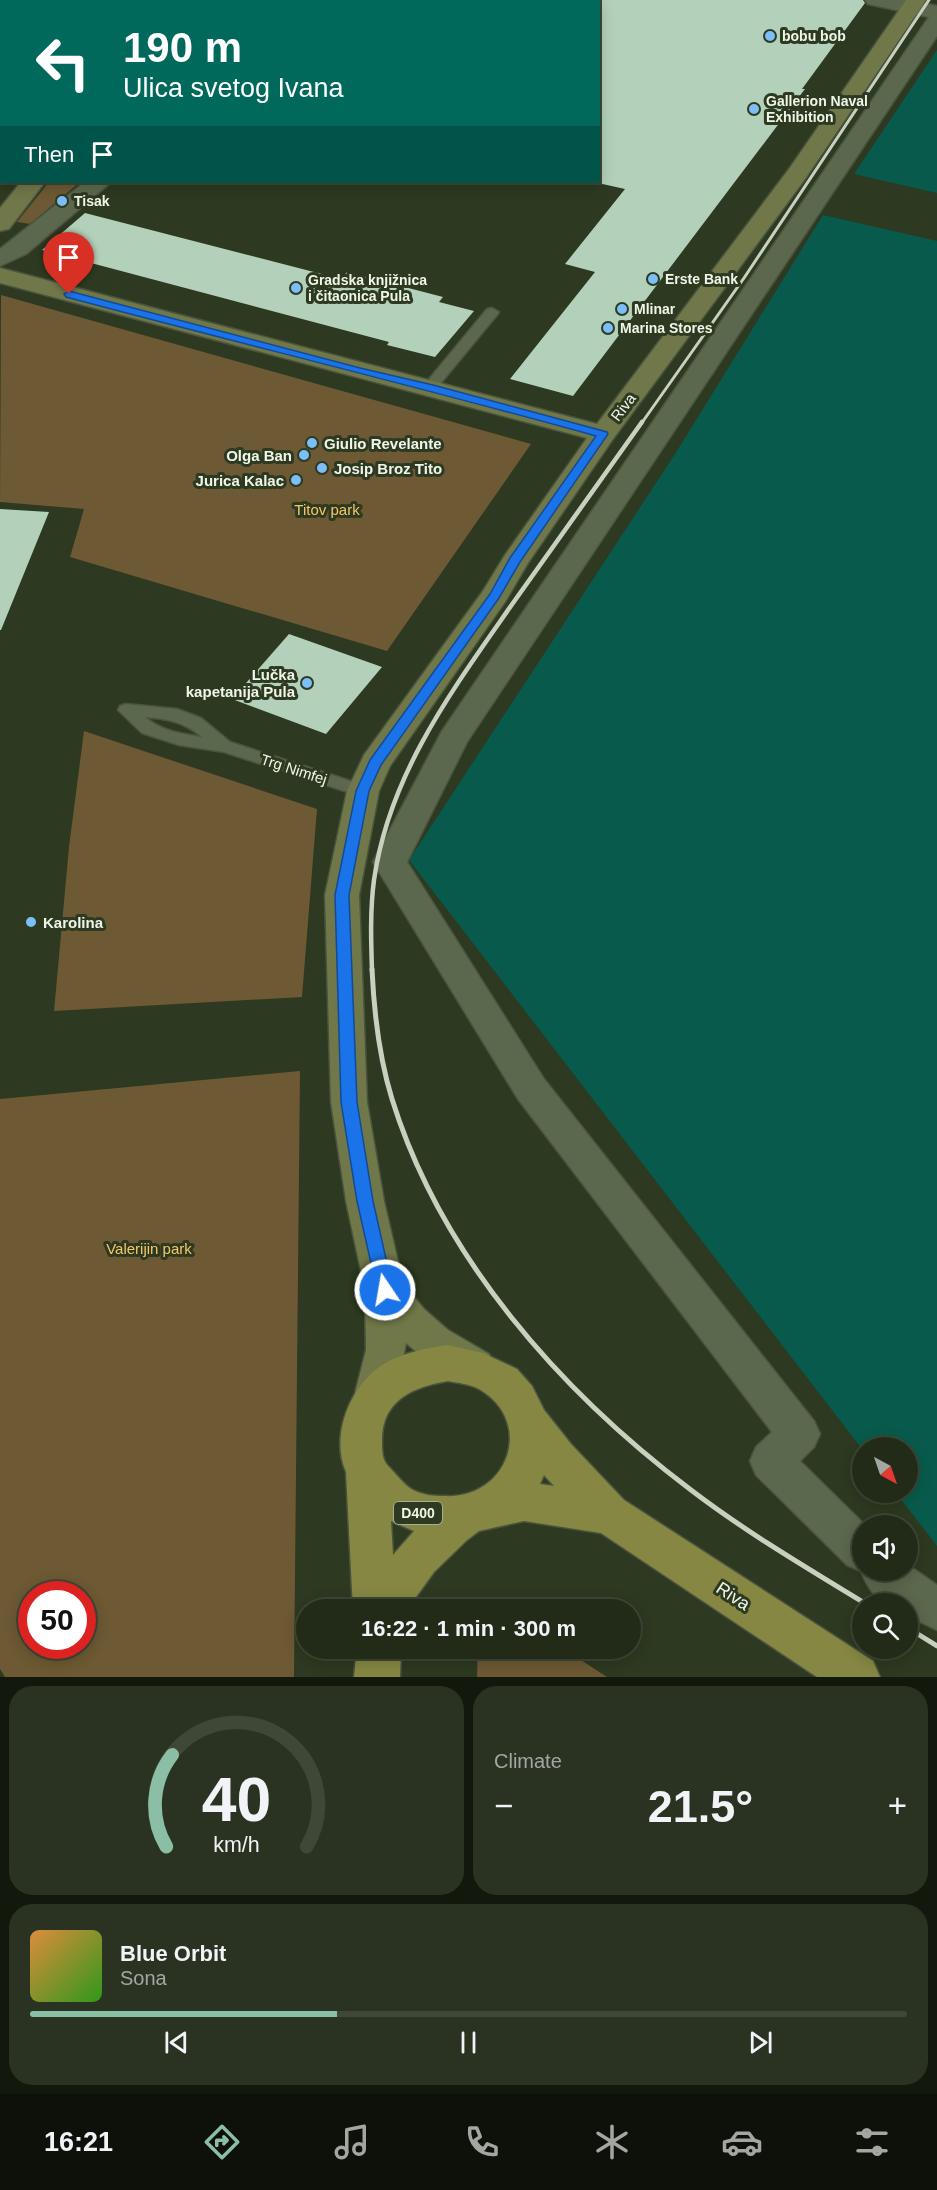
<!DOCTYPE html>
<html lang="en">
<head>
<meta charset="utf-8">
<style>
	body { margin:0; font-family:Arial,sans-serif; background:#2a3321; color:#f1f3f6; height:100vh; display:flex; flex-direction:column; font-size:22px; white-space:nowrap }
	* { box-sizing:border-box; margin:0 }
	p { font-size:20px; color:#a2a7a2 }
	.icon { flex:none; width:33px; height:33px; fill:none; stroke:currentColor; stroke-width:2; stroke-linecap:round; stroke-linejoin:round }
	.map { position:relative; height:1677px; overflow:hidden }
	.sheet { display:flex; flex-direction:column; gap:9px; padding:9px; background:#13180d; flex:1 }
	.sheet>* { flex:none }
	.guide { position:absolute; left:0px; top:0px; width:600px; height:183px; box-shadow:0 3px 15px #0003,0 0 0 2px #3f4737; background:#00695c; color:#fff; overflow:hidden }
	.needle { width:39px; rotate:140deg }
	.controls { position:absolute; left:852px; top:1437px; display:grid; gap:12px }
	.controls a { display:grid; place-items:center; width:66px; height:66px; border-radius:50%; background:#222b18; box-shadow:0 3px 15px #0003,0 0 0 2px #3f4737; font-size:30px }
	.speed { position:absolute; left:18px; top:1581px; display:flex; gap:12px; font-size:30px; font-weight:700; text-align:center }
	.speed>* { display:grid; place-content:center; width:78px; height:78px; border-radius:50%; background:#222b18; box-shadow:0 3px 15px #0003,0 0 0 2px #3f4737; line-height:1 }
	.speed .limit { border:9px solid #d22; background:#fff; color:#111 }
	.pin { position:absolute; display:grid; place-items:center; width:51px; height:51px; color:#fff; margin:-62px -26px; border-radius:50% 50% 50% 0; rotate:-45deg; box-shadow:0 0 6px #0007 }
	.pin .icon { rotate:45deg }
	.me { position:absolute; width:66px; margin:-33px; rotate:348deg; stroke-linejoin:round; filter:drop-shadow(0 0 4px #0008) }
	.turn { display:flex; align-items:center; gap:21px; height:126px; padding:0 24px; font-size:27px }
	.turn .icon { width:78px; height:78px; stroke-width:2.5 }
	.turn b { display:block; font-size:42px; line-height:51px }
	.then { display:flex; align-items:center; height:57px; padding:0 24px; background:#0003; gap:12px; font-size:22px }
	.big { font-size:45px; font-weight:800; line-height:1.1 }
	.sheet .widget { flex:1; display:flex; flex-direction:column; justify-content:center; gap:9px; min-width:0; padding:0 21px; border-radius:24px; background:#2a3321 }
	.sheet .dial { align-items:center; gap:0 }
	.dial svg { height:156px; overflow:visible; fill:none; stroke:#3f4737; stroke-width:7; stroke-linecap:round; text-anchor:middle }
	.dial text { fill:#f1f3f6; stroke:none }
	.song { display:flex; align-items:center; gap:18px }
	.cover { width:72px; height:72px; border-radius:9px; background:linear-gradient(135deg,hsl(30 70% 55%),hsl(110 70% 35%)) }
	.played { height:6px; border-radius:3px; background:linear-gradient(90deg,#8abfa5 35%,#3f4737 35%) }
	.keys { display:flex; justify-content:space-around; direction:ltr }
	.heat { display:flex; justify-content:space-between; align-items:center; font-size:33px; direction:ltr }
	.sheet .tiles { flex:1; display:grid; gap:9px; grid-template-columns:1fr 1fr }
	.widget:last-child { grid-column:span 2 }
	.trip { position:absolute; left:296px; top:1599px; width:345px; height:60px; border-radius:30px; background:#222b18; box-shadow:0 3px 15px #0003,0 0 0 2px #3f4737; font-weight:800; line-height:60px; text-align:center }
	.tab-bar { display:flex; height:96px; justify-content:space-around; align-items:center; background:#0e110a; color:#a2a7a2 }
	.tab-bar .icon { width:42px; height:42px }
	.tab-bar .active { color:#8abfa5 }
	.tab-bar b { font-size:27px; color:#f1f3f6 }
	.map>svg:first-child { display:block }
	.green { fill:#6d5933; fill-rule:evenodd }
	.water { fill:#085b4c }
	.building { fill:#b3d1ba }
	.lines { fill:none; stroke-linecap:round; stroke-linejoin:round }
	.lane-casing { stroke:#49533e; stroke-width:3 }
	.street-casing { stroke:#49533e; stroke-width:3 }
	.secondary-casing { stroke:#49533e; stroke-width:3 }
	.primary-casing { stroke:#49533e; stroke-width:3 }
	.lane { fill:#5b684d; fill-rule:evenodd }
	.street { fill:#5b684d; fill-rule:evenodd }
	.secondary { fill:#707748; fill-rule:evenodd }
	.primary { fill:#858742; fill-rule:evenodd }
	.rail-far2 { stroke:#c8d0bf; stroke-width:3 }
	.rail-far1 { stroke:#c8d0bf; stroke-width:4.5 }
	.rail { stroke:#c8d0bf; stroke-width:5 }
	.route { fill:#1a73e8; stroke:#114b97; stroke-width:1.5 }
	.poi-dot { fill:#7bbef8; stroke:#2d3920; stroke-width:2 }
	.labels { text-anchor:middle; dominant-baseline:central; stroke-width:6; stroke-linejoin:round; paint-order:stroke }
	.far-poi-label { font-size:14px; font-weight:bold; fill:#eef6e7; stroke:#2d3920; text-anchor:start }
	.shield { fill:#2d3920; stroke:#b4bdab; stroke-width:1.5 }
	.shield-label { font-size:14px; font-weight:bold; fill:#eef6e7 }
	.street-label { font-size:15px; fill:#eef6e7; stroke:#2d3920 }
	.poi-label { font-size:15px; font-weight:bold; fill:#eef6e7; stroke:#2d3920; text-anchor:start }
	.park-label { font-size:15px; fill:#f7c667; stroke:#2d3920 }
	.near-street-label { font-size:18px; fill:#eef6e7; stroke:#2d3920 }
</style>
</head>
<body>
<div class="map">
<svg width="937" height="1677" viewBox="0 0 937 1677">
	<rect width="100%" height="100%" fill="#2d3920"/>
	<path class="green" d="M49,182H80L30,224L17,222Z
		M1,295L531,444L387,651L70,557L84,509L0,502Z
		M84,731L317,809L302,997L54,1011L69,847Z
		M300,1071L294,1677H5L0,1669V1099ZM82,1594V1646H32V1594Z
		M478,1648L564,1649L607,1677H477Z"/>
	<path class="water" d="M937,50V193L854,174Z
		M823,215L937,241V1546L896,1493L908,1492V1448H862V1449L409,860L675,454Z"/>
	<path class="building" d="M598,0H863L865,3L802,89H805L573,396L510,379L595,272L565,264L625,189L598,183Z
		M85,213L341,279L347,272L443,297L439,302L474,311L435,357L387,345L389,342L42,250Z
		M0,509L49,512L1,630H0Z
		M289,634L382,667L326,734L232,699Z"/>
	<g class="lines">
		<g class="lane-casing">
			<path id="lane" d="M492,308L499,312L497,315L435,390H425L423,387L425,384L487,309Z
				M126,704L177,709L201,718L230,742L369,787L372,791L369,795L363,797L224,752L179,745L142,733L118,710L120,706ZM145,717C168,719 184,722 202,737C182,734 161,731 145,717Z"/>
		</g>
		<g class="street-casing">
			<path id="street" d="M474,0H496L473,2Z
				M865,0H907L937,6V36L467,742L407,862L544,1079L814,1421L820,1434L814,1447L800,1461L866,1526H862V1570H908V1565L937,1585V1630L908,1616V1604C902,1604 894,1605 888,1604C875,1601 865,1582 861,1571L847,1565L756,1475L750,1461L756,1447L772,1432L518,1099L373,862L442,731L929,17L868,4Z
				M85,182H111L26,254L0,266V249Z"/>
		</g>
		<g class="secondary-casing">
			<path id="secondary" d="M222,0H245L221,2Z
				M906,0H926L805,179L613,439L528,563L505,602L390,766L379,791L359,895L367,1102L384,1201L403,1283L424,1309L448,1330L489,1354L495,1367L489,1380L475,1385C450,1376 426,1361 406,1343L396,1397L390,1410L375,1415L360,1410L354,1397L366,1350L365,1290L346,1201L331,1102L325,895L347,791L364,755L483,591L505,555L587,438L0,283V268L597,424L789,169Z
				M21,182H45L9,229L0,231V208Z"/>
		</g>
		<g class="primary-casing">
			<path id="primary" d="M448,1345L483,1353L517,1369L532,1386L544,1410L571,1444L624,1500L873,1661L880,1677H817L601,1533L524,1521L479,1531L467,1540L434,1572L416,1597L411,1610H353L346,1472C330,1436 350,1386 382,1365C401,1353 426,1348 448,1345ZM448,1381C458,1383 470,1384 479,1389C536,1422 508,1500 444,1496C433,1496 423,1495 413,1490C404,1485 397,1475 390,1468C382,1461 382,1452 382,1442C381,1400 413,1387 448,1381ZM544,1475L554,1486L540,1484ZM391,1521L414,1531L393,1555Z
				M357,1648H401L400,1677H354Z"/>
		</g>
		<use href="#lane" class="lane"/>
		<use href="#street" class="street"/>
		<use href="#secondary" class="secondary"/>
		<use href="#primary" class="primary"/>
		<path class="rail-far2" d="M641,424L744,278L929,0"/>
		<path class="rail-far1" d="M372,971C371,941 370,910 374,880C389,774 453,689 513,603C556,543 599,483 642,422"/>
		<path class="rail" d="M372,969C374,1013 379,1057 392,1099C441,1257 561,1392 691,1490C746,1532 807,1568 866,1604
			M908,1628L937,1646"/>
	</g>
	<path class="route" d="M69,291L360,368L433,385L607,432L608,434L520,562L499,598L381,765L369,791L349,895L357,1102L373,1201L393,1290L391,1295L385,1297L379,1295L377,1290L357,1201L341,1102L335,895L356,791L370,760L490,594L510,558L596,436C420,387 242,344 66,297L64,294Z"/>
	<g class="poi-dot">
		<circle cx="770" cy="36" r="6"/>
		<circle cx="754" cy="109" r="6"/>
		<circle cx="62" cy="201" r="6"/>
		<circle cx="653" cy="279" r="6"/>
		<circle cx="296" cy="288" r="6"/>
		<circle cx="622" cy="309" r="6"/>
		<circle cx="608" cy="328" r="6"/>
		<circle cx="312" cy="443" r="6"/>
		<circle cx="304" cy="455" r="6"/>
		<circle cx="322" cy="468" r="6"/>
		<circle cx="296" cy="480" r="6"/>
		<circle cx="307" cy="683" r="6"/>
		<circle cx="31" cy="922" r="6"/>
	</g>
	<g class="labels">
		<g class="far-poi-label">
			<text x="782" y="36">bobu bob</text>
			<text x="766" y="101">Gallerion Naval<tspan x="766" dy="16">Exhibition</tspan></text>
			<text x="74" y="201">Tisak</text>
			<text x="665" y="279">Erste Bank</text>
			<text x="308" y="280">Gradska knjižnica<tspan x="308" dy="16">i čitaonica Pula</tspan></text>
			<text x="634" y="309">Mlinar</text>
			<text x="620" y="328">Marina Stores</text>
		</g>
		<rect class="shield" x="394" y="1502" width="48" height="22" rx="4.5"/>
		<g class="shield-label">
			<text x="418" y="1513">D400</text>
		</g>
		<g class="street-label">
			<text transform="translate(623 407) rotate(-53)">Riva</text>
			<text transform="translate(294 769) rotate(18)">Trg Nimfej</text>
		</g>
		<g class="poi-label">
			<text x="324" y="443">Giulio Revelante</text>
			<text x="292" y="455" text-anchor="end">Olga Ban</text>
			<text x="334" y="468">Josip Broz Tito</text>
			<text x="284" y="480" text-anchor="end">Jurica Kalac</text>
			<text x="295" y="674" text-anchor="end">Lučka<tspan x="295" dy="17">kapetanija Pula</tspan></text>
			<text x="43" y="922">Karolina</text>
		</g>
		<g class="park-label">
			<text x="327" y="509">Titov park</text>
			<text x="149" y="1248">Valerijin park</text>
		</g>
		<g class="near-street-label">
			<text transform="translate(733 1596) rotate(33)">Riva</text>
		</g>
	</g>
</svg>
<div class="controls">
<a><svg class="needle" viewBox="-14 -14 28 28"><path d="M0-13l5 13h-10z" fill="#e53935"/><path d="M0 13l5-13h-10z" fill="#a2a7a2"/></svg></a>
<a><svg class="icon" aria-label="sound" viewBox="0 0 24 24"><path d="M4 9h4l5-4v14l-5-4H4zM17 9q2 3 0 6"/></svg></a>
<a><svg class="icon" aria-label="search" viewBox="0 0 24 24"><circle cx="10" cy="10" r="6"/><path d="M15 15l6 6"/></svg></a>
</div>
<div class="speed"><div class="limit">50</div></div>
<div class="pin" style="left:69px;top:294px;background:#d93025"><svg class="icon" aria-label="arrive" viewBox="0 0 24 24"><path d="M6 21V4h12l-3 4 3 4H6"/></svg></div>
<svg class="me" style="left:385px;top:1290px" viewBox="-20 -20 40 40"><circle r="17" fill="#1a73e8" stroke="#fff" stroke-width="3"/><path d="M0-11L8 9 0 5-8 9z" fill="#fff"/></svg>
<div class="trip">16:22 · 1 min · 300 m</div>
<div class="guide">
<div class="turn"><svg class="icon" aria-label="left" viewBox="0 0 24 24"><path d="M17 20v-9H6M10 6l-5 5 5 5"/></svg><div><b>190 m</b>Ulica svetog Ivana</div></div>
<div class="then">Then<svg class="icon" aria-label="arrive" viewBox="0 0 24 24"><path d="M6 21V4h12l-3 4 3 4H6"/></svg></div>
</div>
</div>
<section class="sheet">
<div class="tiles">
<div class="widget dial"><svg viewBox="0 0 100 80">
<path d="M14 69A42 42 0 1 1 86 69"/>
<path d="M14 69A42 42 0 0 1 17 22" stroke="#8abfa5"/>
<text x="50" y="56" font-size="32" font-weight="700">40</text>
<text x="50" y="72" font-size="11">km/h</text>
</svg></div>
<div class="widget"><p>Climate</p>
<div class="heat"><a>−</a><b class="big">21.5°</b><a>+</a></div>
</div>
<div class="widget">
<div class="song"><i class="cover"></i><div><b>Blue Orbit</b><p>Sona</p></div></div>
<div class="played"></div>
<div class="keys"><svg class="icon" aria-label="previous" viewBox="0 0 24 24"><path d="M18 5L8 12l10 7zM5 5v14"/></svg><svg class="icon" aria-label="pause" viewBox="0 0 24 24"><path d="M8 5v14M16 5v14"/></svg><svg class="icon" aria-label="next" viewBox="0 0 24 24"><path d="M6 5l10 7-10 7zM19 5v14"/></svg></div>
</div>
</div>
</section>
<nav class="tab-bar">
<b>16:21</b>
<svg class="icon active" aria-label="directions" viewBox="0 0 24 24"><path d="M12 3l9 9-9 9-9-9zM9 14v-3h6M13 9l2 2-2 2"/></svg>
<svg class="icon" aria-label="music" viewBox="0 0 24 24"><path d="M9 18V5l10-2v13"/><circle cx="6" cy="18" r="3"/><circle cx="16" cy="16" r="3"/></svg>
<svg class="icon" aria-label="phone" viewBox="0 0 24 24"><path d="M5 4h4l2 5-3 2q2 4 5 5l2-3 5 2v4C11 20 4 13 5 4z"/></svg>
<svg class="icon" aria-label="climate" viewBox="0 0 24 24"><path d="M12 3v18M4 7l16 10M4 17L20 7"/></svg>
<svg class="icon" aria-label="car" viewBox="0 0 24 24"><path d="M5 17H2v-5l4-1 3-4h7l3 4 3 1v5h-3M9 17h6M6 11h13"/><circle cx="7" cy="17" r="2"/><circle cx="17" cy="17" r="2"/></svg>
<svg class="icon" aria-label="filters" viewBox="0 0 24 24"><path d="M4 7h16M4 17h16"/><circle cx="9" cy="7" r="2"/><circle cx="15" cy="17" r="2"/></svg>
</nav>
</body>
</html>
